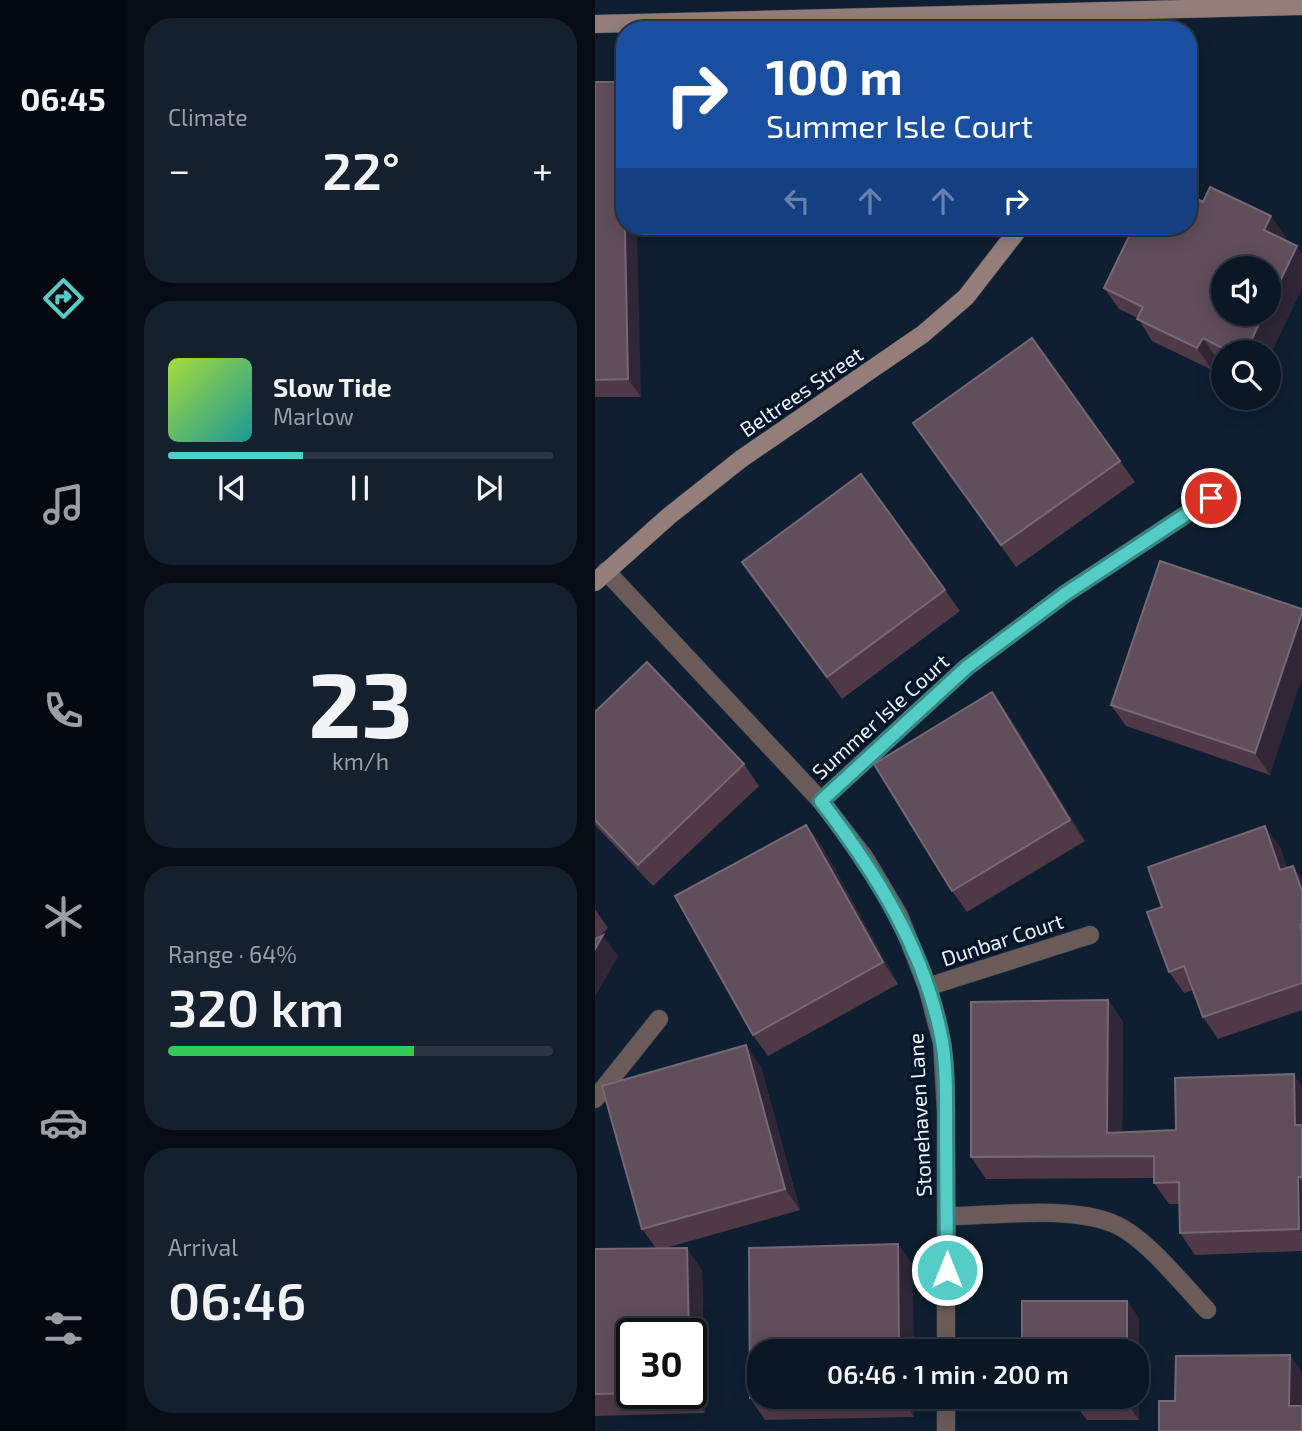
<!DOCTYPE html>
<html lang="en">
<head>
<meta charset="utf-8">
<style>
	body { margin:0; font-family:"Exo 2",sans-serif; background:#14202d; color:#f1f3f6; height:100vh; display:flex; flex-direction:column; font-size:26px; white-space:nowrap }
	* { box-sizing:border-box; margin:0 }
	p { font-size:23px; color:#9a9fa7 }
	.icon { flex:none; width:38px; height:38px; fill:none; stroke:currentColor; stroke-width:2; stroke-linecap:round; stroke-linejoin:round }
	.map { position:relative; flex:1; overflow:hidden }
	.side { display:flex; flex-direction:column; gap:18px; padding:18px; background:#060d14; width:469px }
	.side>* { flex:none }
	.top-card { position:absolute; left:21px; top:21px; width:581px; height:214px; border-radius:28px; box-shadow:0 4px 18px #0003,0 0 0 2px #2b3642; background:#1a4fa0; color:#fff; overflow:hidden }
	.fabs { position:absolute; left:616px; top:256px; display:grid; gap:14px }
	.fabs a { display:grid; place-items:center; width:70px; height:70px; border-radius:50%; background:#0b1725; box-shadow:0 4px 18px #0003,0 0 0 2px #2b3642; font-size:35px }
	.speed { position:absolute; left:21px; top:1318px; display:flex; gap:14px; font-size:35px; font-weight:700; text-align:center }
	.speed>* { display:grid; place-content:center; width:91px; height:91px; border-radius:50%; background:#0b1725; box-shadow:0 4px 18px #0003,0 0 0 2px #2b3642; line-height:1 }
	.speed .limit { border:4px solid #111; border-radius:10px; background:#fff; color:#111 }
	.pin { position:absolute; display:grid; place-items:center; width:60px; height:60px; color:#fff; margin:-30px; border:4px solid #fff; border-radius:50%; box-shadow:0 2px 7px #0007 }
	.me { position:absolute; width:77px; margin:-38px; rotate:0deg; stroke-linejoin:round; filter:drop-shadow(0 0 5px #0008) }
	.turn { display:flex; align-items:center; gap:24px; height:147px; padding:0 35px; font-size:32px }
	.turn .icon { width:91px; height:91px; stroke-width:2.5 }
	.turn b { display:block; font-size:49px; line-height:60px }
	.lanes { display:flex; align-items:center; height:66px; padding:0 35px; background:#0003; justify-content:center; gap:35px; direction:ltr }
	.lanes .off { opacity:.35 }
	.big { font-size:52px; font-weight:600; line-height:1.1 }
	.side .tile { flex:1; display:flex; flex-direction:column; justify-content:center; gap:10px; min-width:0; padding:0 24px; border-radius:28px; background:#14202d }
	.side .dial { align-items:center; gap:0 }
	.dial b { font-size:91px; line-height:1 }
	.song { display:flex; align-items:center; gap:21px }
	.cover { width:84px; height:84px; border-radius:10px; background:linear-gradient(135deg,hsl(80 70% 55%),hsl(180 70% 35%)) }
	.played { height:7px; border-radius:4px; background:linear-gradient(90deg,#54cdc7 35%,#2b3642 35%) }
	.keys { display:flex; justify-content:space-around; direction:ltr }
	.heat { display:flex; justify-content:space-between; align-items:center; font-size:38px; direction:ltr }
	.charge { height:10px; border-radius:5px; background:linear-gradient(90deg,#34c759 64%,#2b3642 0) }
	.trip { position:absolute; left:152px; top:1339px; width:402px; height:70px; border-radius:28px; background:#0b1725; box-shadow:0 4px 18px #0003,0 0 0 2px #2b3642; font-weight:600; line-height:70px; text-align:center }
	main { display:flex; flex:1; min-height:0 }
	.tabs { display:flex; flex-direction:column; width:126px; justify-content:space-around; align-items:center; background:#04090f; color:#9a9fa7 }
	.tabs .icon { width:49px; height:49px }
	.tabs .current { color:#54cdc7 }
	.tabs b { font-size:32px; color:#f1f3f6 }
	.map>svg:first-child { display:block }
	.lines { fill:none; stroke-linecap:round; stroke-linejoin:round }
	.street-casing { stroke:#2e3d4d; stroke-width:19 }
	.secondary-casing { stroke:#2e3d4d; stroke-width:19 }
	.street { stroke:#6a5b59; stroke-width:18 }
	.secondary { stroke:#957e7a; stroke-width:18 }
	.wall { fill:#503947; fill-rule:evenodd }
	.shaded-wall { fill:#2f2636 }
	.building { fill:#604d5a; stroke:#766774; stroke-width:2 }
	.route-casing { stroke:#378581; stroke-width:18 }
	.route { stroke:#54cdc7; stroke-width:12 }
	.labels { text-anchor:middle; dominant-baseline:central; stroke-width:7; stroke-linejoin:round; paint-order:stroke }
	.street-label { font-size:21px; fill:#e9f2fc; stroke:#061527 }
</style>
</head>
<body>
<main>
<nav class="tabs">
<b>06:45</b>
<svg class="icon current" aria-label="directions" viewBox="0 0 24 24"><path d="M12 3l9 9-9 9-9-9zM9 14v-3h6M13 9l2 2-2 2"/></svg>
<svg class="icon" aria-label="music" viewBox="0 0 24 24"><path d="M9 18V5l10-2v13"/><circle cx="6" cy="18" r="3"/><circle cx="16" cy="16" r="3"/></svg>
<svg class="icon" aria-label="phone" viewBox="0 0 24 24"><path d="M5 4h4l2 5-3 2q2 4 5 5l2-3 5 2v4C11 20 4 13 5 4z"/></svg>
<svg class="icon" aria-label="climate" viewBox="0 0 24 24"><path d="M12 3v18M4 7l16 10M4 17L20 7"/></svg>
<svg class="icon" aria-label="car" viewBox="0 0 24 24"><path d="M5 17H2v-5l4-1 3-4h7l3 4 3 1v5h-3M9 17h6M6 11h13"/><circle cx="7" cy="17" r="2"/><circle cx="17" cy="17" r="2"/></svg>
<svg class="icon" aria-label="filters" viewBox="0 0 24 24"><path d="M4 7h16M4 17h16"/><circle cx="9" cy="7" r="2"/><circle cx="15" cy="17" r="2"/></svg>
</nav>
<section class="side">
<div class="tile"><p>Climate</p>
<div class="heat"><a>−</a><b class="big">22°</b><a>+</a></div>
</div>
<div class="tile">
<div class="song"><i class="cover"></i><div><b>Slow Tide</b><p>Marlow</p></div></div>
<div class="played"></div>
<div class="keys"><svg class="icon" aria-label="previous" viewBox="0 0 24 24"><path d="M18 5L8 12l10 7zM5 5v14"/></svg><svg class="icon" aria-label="pause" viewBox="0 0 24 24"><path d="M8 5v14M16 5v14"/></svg><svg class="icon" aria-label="next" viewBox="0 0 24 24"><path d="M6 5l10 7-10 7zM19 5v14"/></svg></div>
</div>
<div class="tile dial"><b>23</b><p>km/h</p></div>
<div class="tile"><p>Range · 64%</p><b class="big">320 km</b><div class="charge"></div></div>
<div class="tile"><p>Arrival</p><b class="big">06:46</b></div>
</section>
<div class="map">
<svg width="707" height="1431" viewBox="0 0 707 1431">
	<rect width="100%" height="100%" fill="#0f1f31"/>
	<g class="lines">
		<g class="street-casing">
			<path id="street" d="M11,571L226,801L270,858L304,915L332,987L347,1043L351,1111V1351
				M226,801L372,667L470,594L616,498
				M332,987L495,935
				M0,1099L64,1019
				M352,1216C400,1216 472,1205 517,1223C550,1236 587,1284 612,1310
				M351,1431V1396"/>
		</g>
		<g class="secondary-casing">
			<path id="secondary" d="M0,24L707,6
				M0,582L74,516L146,459L328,334L371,297L426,226"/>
		</g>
		<use href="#street" class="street"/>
		<use href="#secondary" class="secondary"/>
	</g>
	<path class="wall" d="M0,82H27L30,86V226L46,397H0Z
		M608,202L691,237L689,240L707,288L674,357V352H628V362L623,360L617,370L557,341L543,318L524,309L509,288Z
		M437,338L540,482L421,567L318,423Z
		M147,562L350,590L365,611L247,699Z
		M707,609L675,775L531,726L516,705Z
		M397,692L412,713L490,841L372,912L357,891Z
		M0,712L149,764L164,786L58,886L0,825Z
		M211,825L227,846L303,984L173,1056L158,1035Z
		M685,847L692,868L707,879V1010L623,1039L608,1017L598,990L589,993L574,972L567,907Z
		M0,909L13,928L4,937L23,956L0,996Z
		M513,1000L528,1022L527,1132L581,1130L707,1086V1251L600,1255L585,1233V1204H574L559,1183V1178L391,1179L376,1157Z
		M166,1067L205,1210L70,1248L107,1270L110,1413L0,1416V1249L61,1248L47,1229ZM96,1334V1393H37Z
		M303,1244L318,1265L164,1396H319V1417L170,1420L155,1398Z
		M532,1301L544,1319V1420H492L479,1403Z"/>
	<path class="shaded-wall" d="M27,82L30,86V203Z
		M676,216L691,237L684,252L669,230Z
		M30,226H42L46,397L33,379Z
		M702,246L707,254V288L674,357V352H651L669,313H674V304Z
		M608,338L623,360L617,370L602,348Z
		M707,613V679L675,775L660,753Z
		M397,692L412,713L490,841L475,820Z
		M211,825L227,846L303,984L288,962Z
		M670,826L685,847L700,892L685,870Z
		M698,866L707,879V891Z
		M8,935L23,956L0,996V949Z
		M513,1000L528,1022L527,1155L512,1133Z
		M151,1045L166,1067L205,1210L190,1189Z
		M699,1074L707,1086V1136L700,1125Z
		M703,1177L707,1182V1234L704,1229Z
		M303,1244L318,1265L319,1351H304Z
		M92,1248L107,1270L110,1413L96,1393V1334H94Z
		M532,1301L544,1319V1420L532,1403V1396H542V1351H532Z
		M695,1355L707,1372V1424L694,1406Z
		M305,1396H319V1417Z"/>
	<path class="building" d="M0,82H27L33,379L0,380Z
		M615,187L676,216L669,230L702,246L674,304V268H628V313H669L651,352H635L608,338L602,348L542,319L548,307L509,288L539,226H593V194L608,202Z
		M437,338L525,461L406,545L318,423Z
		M266,474L350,590L232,677L147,562Z
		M565,561L707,609V613L660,753L516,705Z
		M52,662L149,764L43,865L0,820V712Z
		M397,692L475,820L357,891L279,764Z
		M211,825L288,962L158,1035L80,896Z
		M670,826L685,870L698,866L707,891V925H705L707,932V983L608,1017L589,966L574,972L552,912L567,907L553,867Z
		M8,935L0,949V939Z
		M513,1000L512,1133L581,1130L580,1078L699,1074L700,1125H707V1177H703L704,1229L585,1233L584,1182L559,1183V1156L376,1157V1002Z
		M151,1045L190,1189L47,1229L7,1086Z
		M303,1244L304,1351H164V1396H251L155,1398L154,1248Z
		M92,1248L94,1334H37V1393H48L0,1394V1249Z
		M427,1301H532V1351H427Z
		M695,1355L694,1406H707V1431H564V1401H580L581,1356Z
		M479,1396H532V1403H479Z"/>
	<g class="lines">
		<g class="route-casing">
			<path id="route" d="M352,1270C352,1224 351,1178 351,1132C351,1102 352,1070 347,1041C330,950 281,873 226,801L372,667L470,594L616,498"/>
		</g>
		<use href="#route" class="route"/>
	</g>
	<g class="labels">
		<g class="street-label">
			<text transform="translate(206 391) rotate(-34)">Beltrees Street</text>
			<text transform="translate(285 716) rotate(-42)">Summer Isle Court</text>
			<text transform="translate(407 939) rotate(-18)">Dunbar Court</text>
			<text transform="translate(324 1115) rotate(-93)">Stonehaven Lane</text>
		</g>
	</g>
</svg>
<div class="fabs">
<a><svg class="icon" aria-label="sound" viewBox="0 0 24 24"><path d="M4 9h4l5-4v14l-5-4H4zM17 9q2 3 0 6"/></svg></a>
<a><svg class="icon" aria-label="search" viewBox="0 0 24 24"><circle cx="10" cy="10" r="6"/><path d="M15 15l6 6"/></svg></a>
</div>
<div class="speed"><div class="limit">30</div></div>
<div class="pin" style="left:616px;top:498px;background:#d93025"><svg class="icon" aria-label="arrive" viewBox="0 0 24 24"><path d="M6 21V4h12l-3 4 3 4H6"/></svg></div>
<svg class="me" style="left:352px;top:1270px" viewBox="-20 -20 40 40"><circle r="17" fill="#54cdc7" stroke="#fff" stroke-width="3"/><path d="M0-11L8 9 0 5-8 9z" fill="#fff"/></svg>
<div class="trip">06:46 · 1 min · 200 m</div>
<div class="top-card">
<div class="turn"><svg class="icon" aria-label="right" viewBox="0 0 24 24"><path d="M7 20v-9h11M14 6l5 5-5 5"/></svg><div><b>100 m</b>Summer Isle Court</div></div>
<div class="lanes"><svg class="icon off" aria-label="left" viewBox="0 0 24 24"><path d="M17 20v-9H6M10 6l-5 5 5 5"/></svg><svg class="icon off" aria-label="ahead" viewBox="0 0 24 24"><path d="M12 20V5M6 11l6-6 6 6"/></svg><svg class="icon off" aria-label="ahead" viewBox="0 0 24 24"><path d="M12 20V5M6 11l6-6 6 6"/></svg><svg class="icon" aria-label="right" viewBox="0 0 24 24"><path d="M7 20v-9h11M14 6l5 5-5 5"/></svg></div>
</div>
</div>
</main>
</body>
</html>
